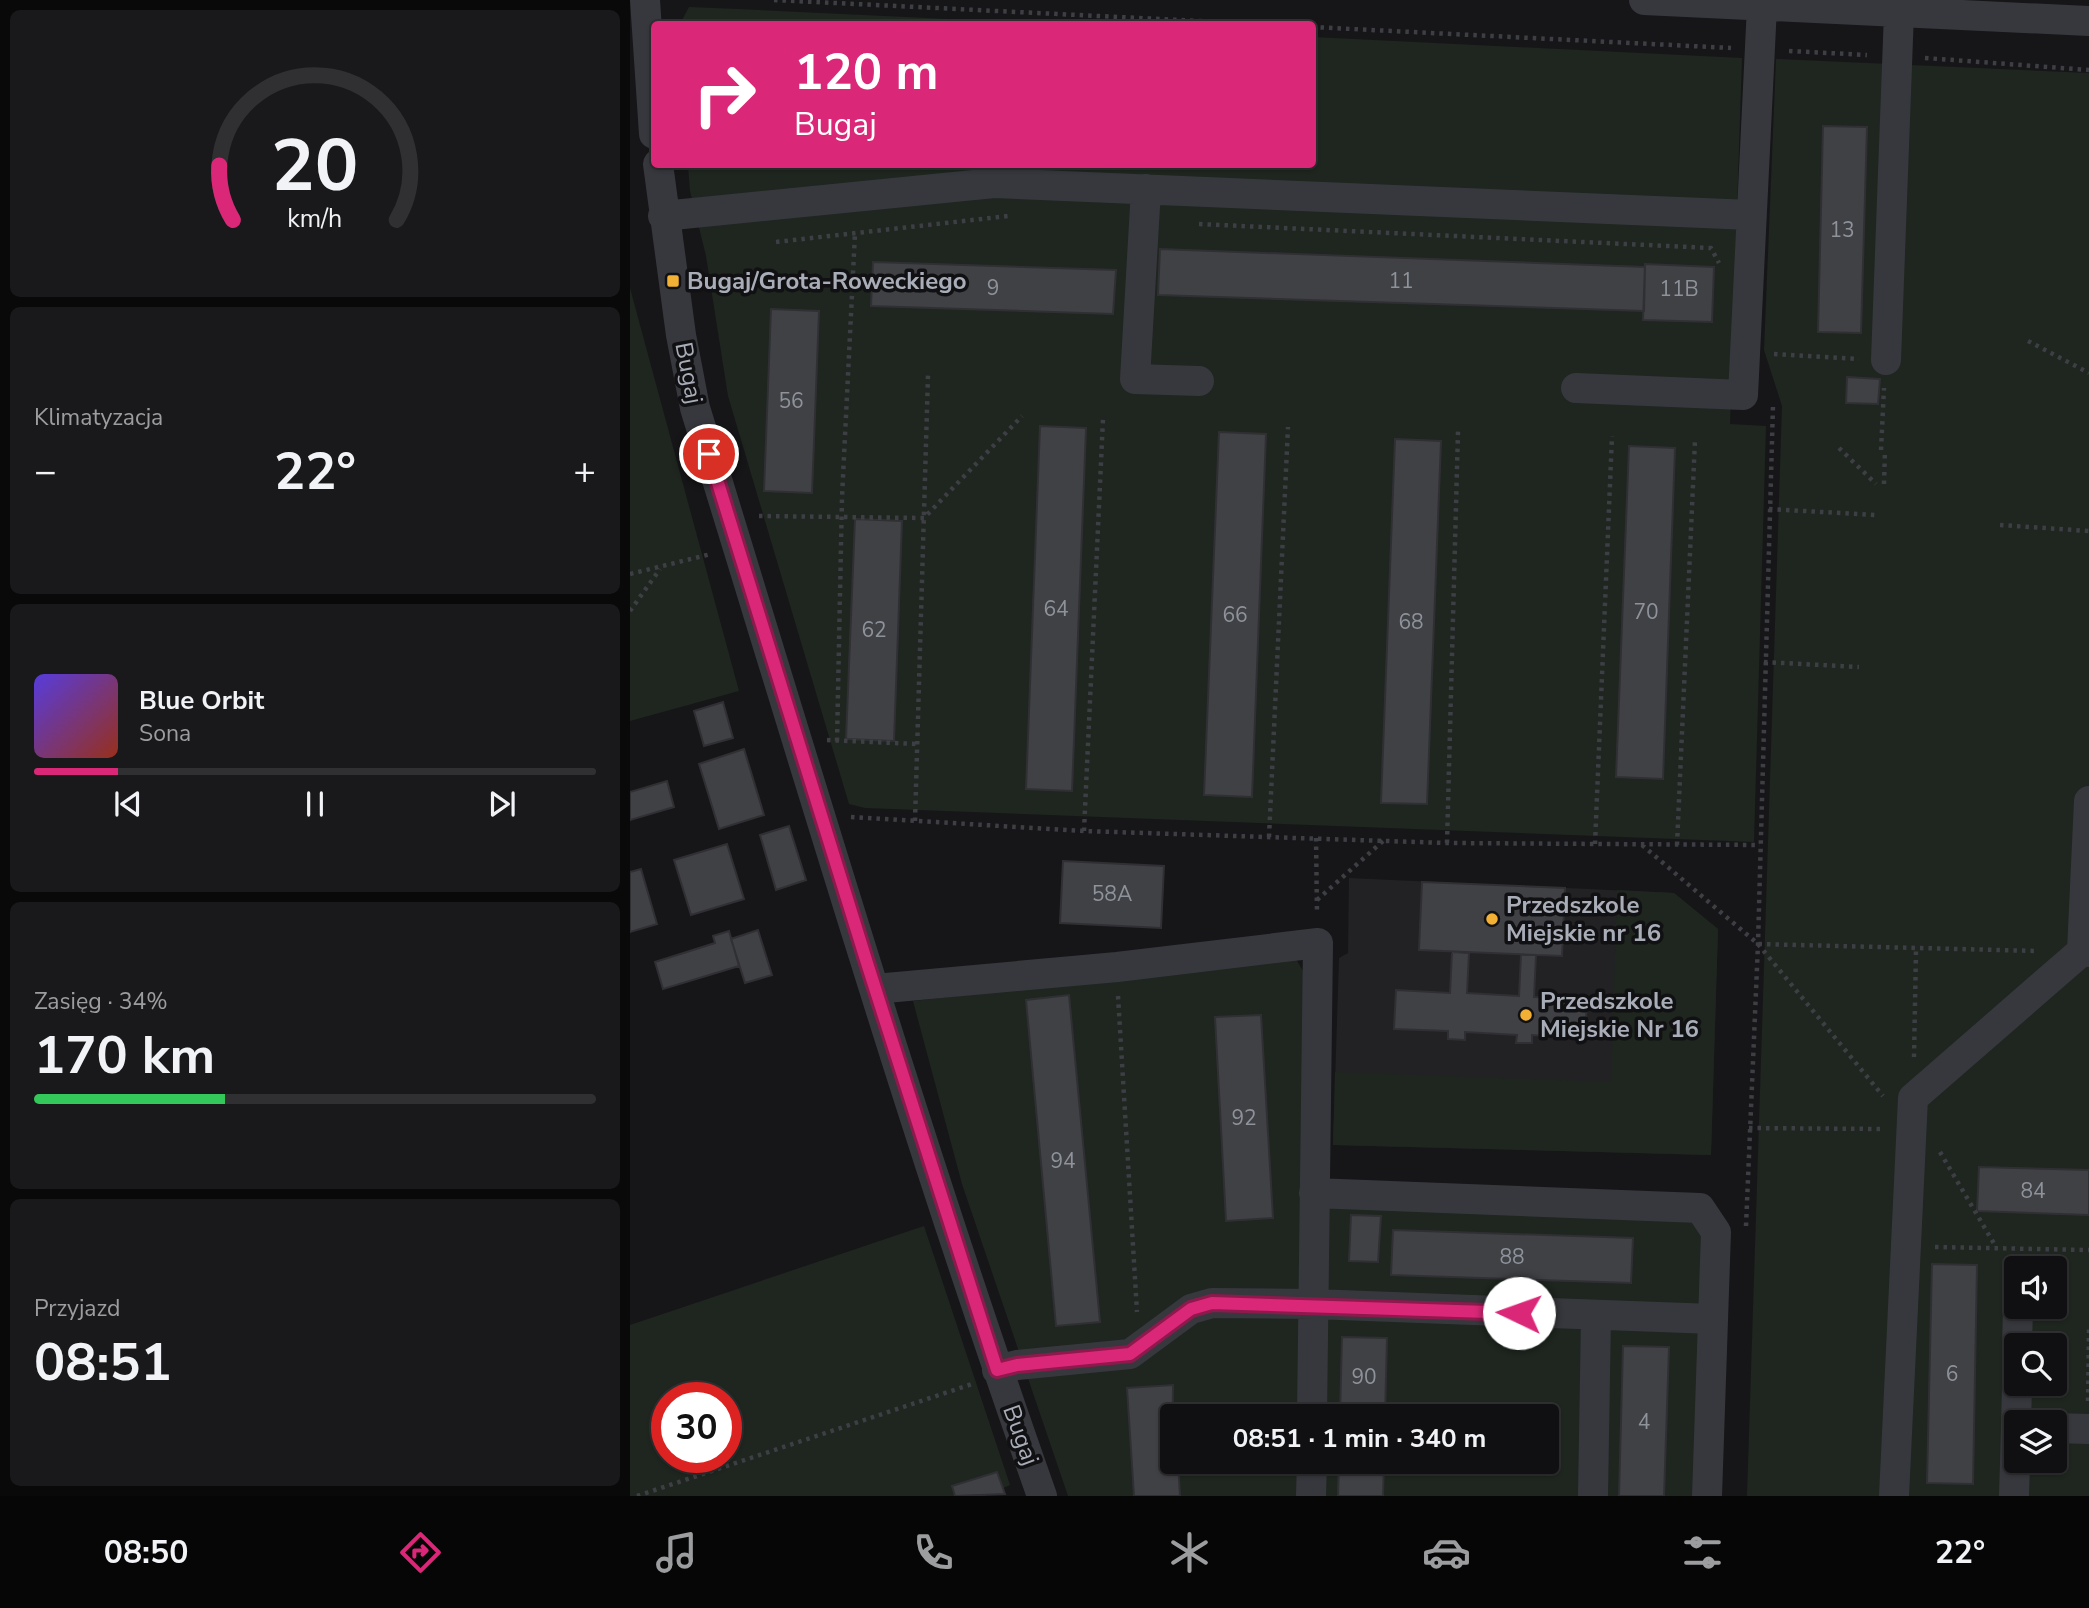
<!DOCTYPE html>
<html lang="pl">
<head>
<meta charset="utf-8">
<style>
	body { margin:0; font-family:"Nunito Sans",sans-serif; background:#19191b; color:#f1f3f6; height:100vh; display:flex; flex-direction:column; font-size:26px; white-space:nowrap }
	* { box-sizing:border-box; margin:0 }
	p { font-size:23px; color:#9c9d9f }
	.icon { flex:none; width:38px; height:38px; fill:none; stroke:currentColor; stroke-width:2; stroke-linecap:round; stroke-linejoin:round }
	.map { position:relative; flex:1; overflow:hidden }
	.side { display:flex; flex-direction:column; gap:10px; padding:10px; background:#09090a; width:630px }
	.side>* { flex:none }
	.hud { position:absolute; left:21px; top:21px; width:665px; height:147px; border-radius:7px; box-shadow:0 2px 5px #0004,0 0 0 2px #303032; background:#db2777; color:#fff; overflow:hidden }
	.buttons { position:absolute; left:1374px; top:1256px; display:grid; gap:14px }
	.buttons a { display:grid; place-items:center; width:63px; height:63px; border-radius:7px; background:#101012; box-shadow:0 2px 5px #0004,0 0 0 2px #303032; font-size:35px }
	.speed { position:absolute; left:21px; top:1382px; display:flex; gap:14px; font-size:35px; font-weight:700; text-align:center }
	.speed>* { display:grid; place-content:center; width:91px; height:91px; border-radius:50%; background:#101012; box-shadow:0 2px 5px #0004,0 0 0 2px #303032; line-height:1 }
	.speed .limit { border:10px solid #d22; background:#fff; color:#111 }
	.pin { position:absolute; display:grid; place-items:center; width:60px; height:60px; color:#fff; margin:-30px; border:4px solid #fff; border-radius:50%; box-shadow:0 2px 7px #0007 }
	.me { position:absolute; width:77px; margin:-38px; rotate:273deg; stroke-linejoin:round; filter:drop-shadow(0 0 5px #0008) }
	.turn { display:flex; align-items:center; gap:24px; height:147px; padding:0 28px; font-size:32px }
	.turn .icon { width:91px; height:91px; stroke-width:2.5 }
	.turn b { display:block; font-size:49px; line-height:60px }
	.big { font-size:52px; font-weight:700; line-height:1.1 }
	.side .widget { flex:1; display:flex; flex-direction:column; justify-content:center; gap:10px; min-width:0; padding:0 24px; border-radius:10px; background:#19191b }
	.side .dial { align-items:center; gap:0 }
	.dial svg { height:182px; overflow:visible; fill:none; stroke:#303032; stroke-width:7; stroke-linecap:round; text-anchor:middle }
	.dial text { fill:#f1f3f6; stroke:none }
	.song { display:flex; align-items:center; gap:21px }
	.cover { width:84px; height:84px; border-radius:10px; background:linear-gradient(135deg,hsl(250 70% 55%),hsl(10 70% 35%)) }
	.played { height:7px; border-radius:4px; background:linear-gradient(90deg,#db2777 15%,#303032 15%) }
	.keys { display:flex; justify-content:space-around; direction:ltr }
	.heat { display:flex; justify-content:space-between; align-items:center; font-size:38px; direction:ltr }
	.charge { height:10px; border-radius:5px; background:linear-gradient(90deg,#34c759 34%,#303032 0) }
	.trip { position:absolute; left:530px; top:1404px; width:399px; height:70px; border-radius:7px; background:#101012; box-shadow:0 2px 5px #0004,0 0 0 2px #303032; font-weight:700; line-height:70px; text-align:center }
	.tab-bar { display:flex; height:112px; justify-content:space-around; align-items:center; background:#060607; color:#9c9d9f }
	.tab-bar .icon { width:49px; height:49px }
	.tab-bar .current { color:#db2777 }
	.tab-bar b { font-size:32px; color:#f1f3f6 }
	main { display:flex; flex:1; min-height:0 }
	.map>svg:first-child { display:block }
	.built { fill:#222225 }
	.green { fill:#1e261f; fill-rule:evenodd }
	.building { fill:#404145; stroke:#303034; stroke-width:2 }
	.lines { fill:none; stroke-linecap:round; stroke-linejoin:round }
	.path { stroke:#3d3f44; stroke-width:4.5; stroke-dasharray:3.5 5; stroke-linecap:butt }
	.minor { stroke:#37383d; stroke-width:30 }
	.route-casing { stroke:#8e194d; stroke-width:18 }
	.route { stroke:#db2777; stroke-width:12 }
	.poi-dot { fill:#f2b134; stroke:#111113; stroke-width:2.5 }
	.labels { text-anchor:middle; dominant-baseline:central; stroke-width:7; stroke-linejoin:round; paint-order:stroke }
	.number-label { font-size:21px; fill:#8e929b }
	.poi-label { font-size:24px; font-weight:bold; fill:#a8adb8; stroke:#111113; text-anchor:start }
	.street-label { font-size:24px; fill:#a8adb8; stroke:#111113 }
</style>
</head>
<body>
<main>
<section class="side">
<div class="widget dial"><svg viewBox="0 0 100 80">
<path d="M14 69A42 42 0 1 1 86 69"/>
<path d="M14 69A42 42 0 0 1 8 45" stroke="#db2777"/>
<text x="50" y="56" font-size="32" font-weight="700">20</text>
<text x="50" y="72" font-size="11">km/h</text>
</svg></div>
<div class="widget"><p>Klimatyzacja</p>
<div class="heat"><a>−</a><b class="big">22°</b><a>+</a></div>
</div>
<div class="widget">
<div class="song"><i class="cover"></i><div><b>Blue Orbit</b><p>Sona</p></div></div>
<div class="played"></div>
<div class="keys"><svg class="icon" aria-label="previous" viewBox="0 0 24 24"><path d="M18 5L8 12l10 7zM5 5v14"/></svg><svg class="icon" aria-label="pause" viewBox="0 0 24 24"><path d="M8 5v14M16 5v14"/></svg><svg class="icon" aria-label="next" viewBox="0 0 24 24"><path d="M6 5l10 7-10 7zM19 5v14"/></svg></div>
</div>
<div class="widget"><p>Zasięg · 34%</p><b class="big">170 km</b><div class="charge"></div></div>
<div class="widget"><p>Przyjazd</p><b class="big">08:51</b></div>
</section>
<div class="map">
<svg width="1459" height="1496" viewBox="0 0 1459 1496">
	<rect width="100%" height="100%" fill="#161618"/>
	<path class="built" d="M719,878L1044,893L1088,929L1081,1155L703,1145L709,958L718,953Z"/>
	<path class="green" d="M59,7L108,9L428,24H50Z
		M683,37L1112,58L1100,424L1136,426L1124,842L235,808L219,804L98,396L76,256L60,191L58,165L682,164Z
		M1146,59L1459,73V1496H1117L1152,406L1134,350ZM1386,1269H1424V1307H1386ZM1386,1346H1424V1384H1386ZM1386,1423H1424V1461H1386Z
		M0,288L109,691L0,721Z
		M987,890L1044,893L1088,929L1081,1155L703,1145L705,1072L981,1082Z
		M666,959L676,976L672,1204L1065,1218L1074,1229L1066,1496H438L332,1184L283,1001ZM542,1416H917V1461H542Z
		M294,1226L380,1485L355,1496H0V1325ZM37,1398H96V1458H37Z"/>
	<path class="building" d="M1193,126L1237,127L1231,333L1188,332Z
		M530,249L1015,267L1014,311L528,295Z
		M243,262L486,270L483,314L241,306Z
		M1015,264L1084,267L1082,322L1013,320Z
		M141,309L189,311L182,493L134,491Z
		M1217,377L1250,379L1248,404L1216,403Z
		M410,426L456,428L442,791L396,789Z
		M589,432L636,434L622,797L574,795Z
		M765,439L811,441L797,804L751,803Z
		M999,446L1045,448L1033,779L986,777Z
		M225,519L272,521L264,741L216,739Z
		M93,702L103,738L74,746L64,711Z
		M114,749L134,815L89,829L69,764Z
		M37,781L44,807L0,820V792Z
		M159,826L176,880L146,890L130,835Z
		M97,844L114,899L61,915L44,860Z
		M433,861L534,866L531,928L430,923Z
		M11,869L27,924L0,932V872Z
		M792,882L935,888L932,956L789,950Z
		M128,930L142,975L115,983L101,939Z
		M99,931L109,966L33,989L25,962L85,943L83,936Z
		M822,952L839,953L837,993L889,996L891,955H906L904,997L957,999L955,1038L902,1035V1043H886L887,1035L835,1032V1040L818,1039V1031L764,1029L766,990L820,993Z
		M439,995L470,1322L426,1326L396,1000Z
		M631,1015L643,1218L596,1221L585,1017Z
		M1349,1167L1459,1170V1215L1347,1211Z
		M721,1215L751,1216L748,1262L719,1261Z
		M763,1230L1003,1238L1001,1283L761,1275Z
		M1302,1264L1347,1265L1343,1484L1297,1483Z
		M712,1337L757,1338L755,1416H710Z
		M993,1346L1039,1347L1034,1496H989Z
		M543,1385L542,1461H548L550,1496H504L497,1388Z
		M709,1461H754L753,1496H708Z
		M367,1472L375,1494L325,1496L322,1486Z"/>
	<g class="lines">
		<path class="path" d="M144,0L631,24
			M682,27L1101,48
			M1159,51L1237,55
			M1295,58L1459,70
			M569,224L1081,248L1089,263
			M146,242L378,216
			M1398,341L1459,373
			M1144,354L1229,359
			M1209,448L1246,484
			M1251,450L1254,388
			M1254,484L1255,450
			M1139,509L1245,515
			M129,516L294,518L392,416
			M1370,525L1459,531
			M0,574L81,554
			M0,611L30,569
			M1134,662L1229,667
			M197,740L287,744
			M207,741L212,497L225,233
			M221,817L454,831L817,843L1130,845
			M285,821L298,375
			M454,831L473,419
			M639,837L658,427
			M686,838L687,914
			M817,843L828,431
			M965,844L982,436
			M1012,845L1128,944L1408,951
			M1047,845L1065,440
			M687,900L753,841
			M1128,944L1253,1096
			M488,996L507,1312
			M1284,1057L1286,950
			M1119,1128L1254,1129
			M1310,1152L1366,1247
			M1116,1226L1128,944L1143,405
			M1305,1247L1459,1250
			M1458,1401L1459,1329
			M7,1496L342,1384"/>
		<path class="minor" d="M15,0L24,134
			M1014,0L1459,21
			M28,164L51,335L65,408C177,771 285,1137 412,1496
			M516,189L505,379L569,381
			M33,216L364,183L1121,215
			M1256,360L1269,12
			M946,388L1113,395L1132,6
			M1452,951L1459,801
			M245,989L487,967L688,943L682,1416
			M684,1193L1070,1208L1086,1232L1077,1496
			M1387,1346L1388,1307
			M367,1370L387,1365L500,1354L561,1309L582,1303L684,1304L1083,1319
			M1386,1427L1387,1384
			M1424,1428L1459,1429
			M681,1496L682,1461
			M963,1496L966,1316
			M1264,1496L1283,1098L1452,951L1459,952
			M1384,1496L1386,1427"/>
	</g>
	<g class="lines">
		<g class="route-casing">
			<path id="route" d="M79,454L237,963L367,1370L387,1365L500,1354L561,1309L582,1303L889,1313"/>
		</g>
		<use href="#route" class="route"/>
	</g>
	<g class="poi-dot">
		<rect x="36" y="274" width="14" height="14" rx="3.5"/>
		<circle cx="862" cy="919" r="7"/>
		<circle cx="896" cy="1015" r="7"/>
	</g>
	<g class="labels">
		<g class="number-label">
			<text x="1212" y="230">13</text>
			<text x="771" y="281">11</text>
			<text x="363" y="288">9</text>
			<text x="1049" y="289">11B</text>
			<text x="161" y="401">56</text>
			<text x="426" y="609">64</text>
			<text x="1016" y="612">70</text>
			<text x="605" y="615">66</text>
			<text x="781" y="622">68</text>
			<text x="244" y="630">62</text>
			<text x="482" y="894">58A</text>
			<text x="614" y="1118">92</text>
			<text x="433" y="1161">94</text>
			<text x="1403" y="1191">84</text>
			<text x="882" y="1257">88</text>
			<text x="1322" y="1374">6</text>
			<text x="734" y="1377">90</text>
			<text x="1014" y="1422">4</text>
		</g>
		<g class="poi-label">
			<text x="57" y="281">Bugaj/Grota-Roweckiego</text>
			<text x="876" y="905">Przedszkole<tspan x="876" dy="28">Miejskie nr 16</tspan></text>
			<text x="910" y="1001">Przedszkole<tspan x="910" dy="28">Miejskie Nr 16</tspan></text>
		</g>
		<g class="street-label">
			<text transform="translate(59 373) rotate(79)">Bugaj</text>
			<text transform="translate(391 1435) rotate(70)">Bugaj</text>
		</g>
	</g>
</svg>
<div class="buttons">
<a><svg class="icon" aria-label="sound" viewBox="0 0 24 24"><path d="M4 9h4l5-4v14l-5-4H4zM17 9q2 3 0 6"/></svg></a>
<a><svg class="icon" aria-label="search" viewBox="0 0 24 24"><circle cx="10" cy="10" r="6"/><path d="M15 15l6 6"/></svg></a>
<a><svg class="icon" aria-label="layers" viewBox="0 0 24 24"><path d="M12 4l9 5-9 5-9-5zM3 14l9 5 9-5"/></svg></a>
</div>
<div class="speed"><div class="limit">30</div></div>
<div class="pin" style="left:79px;top:454px;background:#d93025"><svg class="icon" aria-label="arrive" viewBox="0 0 24 24"><path d="M6 21V4h12l-3 4 3 4H6"/></svg></div>
<svg class="me" style="left:889px;top:1313px" viewBox="-20 -20 40 40"><circle r="19" fill="#fff"/><path d="M0-13L10 11 0 6-10 11z" fill="#db2777"/></svg>
<div class="trip">08:51 · 1 min · 340 m</div>
<div class="hud">
<div class="turn"><svg class="icon" aria-label="right" viewBox="0 0 24 24"><path d="M7 20v-9h11M14 6l5 5-5 5"/></svg><div><b>120 m</b>Bugaj</div></div>
</div>
</div>
</main>
<nav class="tab-bar">
<b>08:50</b>
<svg class="icon current" aria-label="directions" viewBox="0 0 24 24"><path d="M12 3l9 9-9 9-9-9zM9 14v-3h6M13 9l2 2-2 2"/></svg>
<svg class="icon" aria-label="music" viewBox="0 0 24 24"><path d="M9 18V5l10-2v13"/><circle cx="6" cy="18" r="3"/><circle cx="16" cy="16" r="3"/></svg>
<svg class="icon" aria-label="phone" viewBox="0 0 24 24"><path d="M5 4h4l2 5-3 2q2 4 5 5l2-3 5 2v4C11 20 4 13 5 4z"/></svg>
<svg class="icon" aria-label="climate" viewBox="0 0 24 24"><path d="M12 3v18M4 7l16 10M4 17L20 7"/></svg>
<svg class="icon" aria-label="car" viewBox="0 0 24 24"><path d="M5 17H2v-5l4-1 3-4h7l3 4 3 1v5h-3M9 17h6M6 11h13"/><circle cx="7" cy="17" r="2"/><circle cx="17" cy="17" r="2"/></svg>
<svg class="icon" aria-label="filters" viewBox="0 0 24 24"><path d="M4 7h16M4 17h16"/><circle cx="9" cy="7" r="2"/><circle cx="15" cy="17" r="2"/></svg>
<b>22°</b>
</nav>
</body>
</html>
